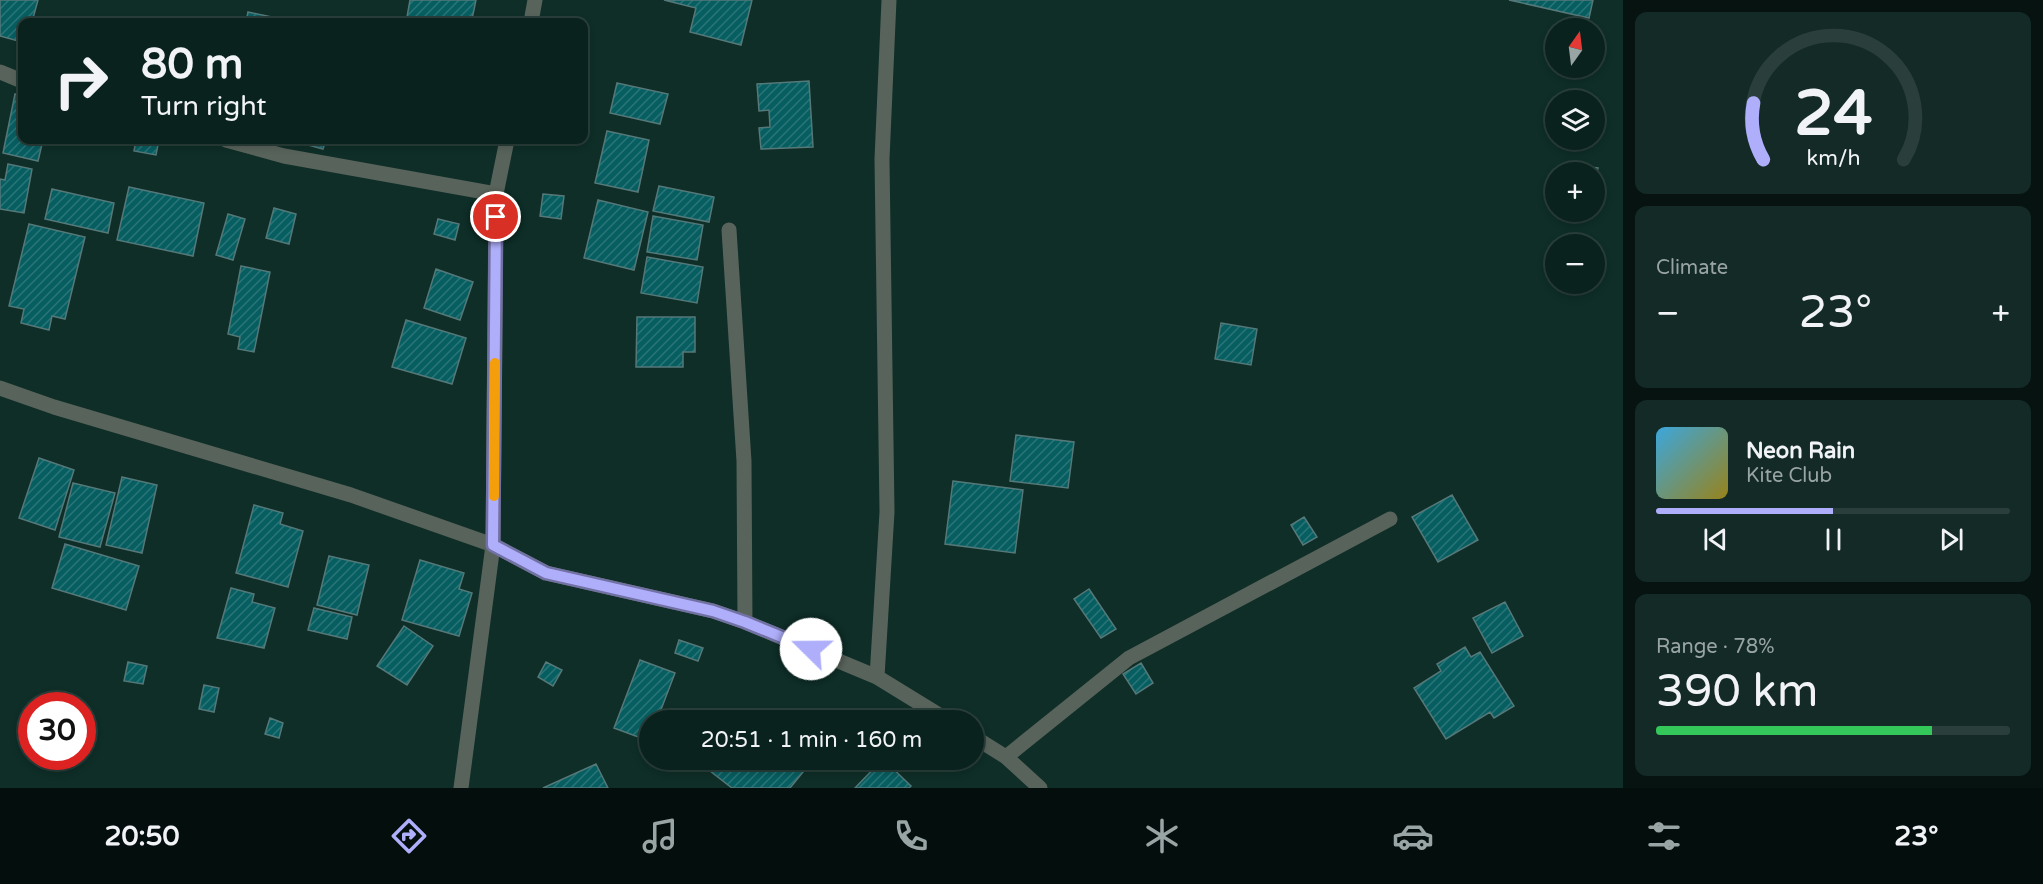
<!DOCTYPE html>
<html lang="en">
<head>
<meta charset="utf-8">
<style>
	body { margin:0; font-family:"Varela Round",sans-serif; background:#132a26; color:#f1f3f6; height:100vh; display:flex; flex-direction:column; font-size:22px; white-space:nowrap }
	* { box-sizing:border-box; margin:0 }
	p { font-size:20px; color:#99a4a4 }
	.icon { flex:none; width:33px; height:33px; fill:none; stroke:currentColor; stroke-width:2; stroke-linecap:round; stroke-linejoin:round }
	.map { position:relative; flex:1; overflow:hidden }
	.details { display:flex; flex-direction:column; gap:12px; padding:12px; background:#061310; width:420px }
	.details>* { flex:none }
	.hud { position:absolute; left:18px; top:18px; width:570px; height:126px; border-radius:12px; box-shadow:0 3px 9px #0003,0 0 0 2px #2a3f3b; background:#0a221d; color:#f1f3f6; overflow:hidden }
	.needle { width:39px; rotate:14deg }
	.controls { position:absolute; left:1545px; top:18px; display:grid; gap:12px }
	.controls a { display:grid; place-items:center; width:60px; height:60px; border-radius:50%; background:#0a221d; box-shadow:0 3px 9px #0003,0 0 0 2px #2a3f3b; font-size:30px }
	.speed { position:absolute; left:18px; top:692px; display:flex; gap:12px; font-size:30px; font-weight:700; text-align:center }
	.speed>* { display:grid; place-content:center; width:78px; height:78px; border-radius:50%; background:#0a221d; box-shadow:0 3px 9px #0003,0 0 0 2px #2a3f3b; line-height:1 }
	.speed .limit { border:9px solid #d22; background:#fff; color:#111 }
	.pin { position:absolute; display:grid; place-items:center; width:51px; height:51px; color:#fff; margin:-26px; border:3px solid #fff; border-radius:50%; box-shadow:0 2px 6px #0007 }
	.me { position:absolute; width:66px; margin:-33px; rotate:292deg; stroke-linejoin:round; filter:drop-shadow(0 0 4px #0008) }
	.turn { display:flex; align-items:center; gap:21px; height:126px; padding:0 24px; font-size:27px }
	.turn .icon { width:78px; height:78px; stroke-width:2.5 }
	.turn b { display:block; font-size:42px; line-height:51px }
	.big { font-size:45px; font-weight:600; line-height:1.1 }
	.details .widget { flex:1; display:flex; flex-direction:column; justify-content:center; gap:9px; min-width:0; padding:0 21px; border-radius:12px; background:#132a26 }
	.details .dial { align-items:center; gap:0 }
	.dial svg { height:156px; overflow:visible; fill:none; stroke:#2a3f3b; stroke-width:7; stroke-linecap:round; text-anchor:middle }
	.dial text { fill:#f1f3f6; stroke:none }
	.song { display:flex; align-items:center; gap:18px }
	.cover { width:72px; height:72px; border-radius:9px; background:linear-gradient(135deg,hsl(200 70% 55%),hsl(50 70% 35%)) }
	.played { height:6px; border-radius:3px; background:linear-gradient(90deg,#aeaefb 50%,#2a3f3b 50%) }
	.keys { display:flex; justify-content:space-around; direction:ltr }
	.heat { display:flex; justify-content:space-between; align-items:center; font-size:33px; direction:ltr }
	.charge { height:9px; border-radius:4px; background:linear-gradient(90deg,#34c759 78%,#2a3f3b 0) }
	.trip { position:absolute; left:639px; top:710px; width:345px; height:60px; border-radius:30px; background:#0a221d; box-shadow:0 3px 9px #0003,0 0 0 2px #2a3f3b; font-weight:600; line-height:60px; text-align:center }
	.tab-bar { display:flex; height:96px; justify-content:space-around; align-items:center; background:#040e0c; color:#99a4a4 }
	.tab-bar .icon { width:42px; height:42px }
	.tab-bar .selected { color:#aeaefb }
	.tab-bar b { font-size:27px; color:#f1f3f6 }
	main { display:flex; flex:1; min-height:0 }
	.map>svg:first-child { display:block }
	.building { fill:url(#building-hatch); stroke:#557879; stroke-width:1.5 }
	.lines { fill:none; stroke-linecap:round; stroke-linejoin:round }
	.minor { stroke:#58635b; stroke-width:15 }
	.route-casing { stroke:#7171a3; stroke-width:15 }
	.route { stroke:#aeaefb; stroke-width:10 }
	.slow { stroke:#f59e0b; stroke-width:10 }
</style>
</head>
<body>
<main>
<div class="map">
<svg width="1623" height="788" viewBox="0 0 1623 788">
	<defs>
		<pattern id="building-hatch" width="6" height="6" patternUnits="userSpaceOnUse" patternTransform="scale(1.5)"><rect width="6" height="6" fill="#075e61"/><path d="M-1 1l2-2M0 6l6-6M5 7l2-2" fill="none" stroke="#2a7577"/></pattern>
	</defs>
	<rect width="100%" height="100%" fill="#0e2e27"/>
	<path class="building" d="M0,0H38L32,22H22V42L0,36Z
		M410,0H476L472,19L462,17L461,22H433L407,17Z
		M664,0H752L741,45L690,32L696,8Z
		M1509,0H1593L1589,18Z
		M248,12L282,19V22H246Z
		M809,81L813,147L761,149L759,128L770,127L769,110L759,111L757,84Z
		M617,83L668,94L660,124L610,113Z
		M15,94L22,96V140H43L38,161L3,153Z
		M607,131L649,140L638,192L595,183Z
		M136,140H159L156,155L134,151Z
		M290,140H326L323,149Z
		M8,164L32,169L24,213L0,209V179L5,180Z
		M1577,166L1598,168L1594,191V172H1576Z
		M659,186L714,197L709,222L653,211Z
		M129,187L204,203L193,256L117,240Z
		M52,189L114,203L108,233L45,219Z
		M543,194L564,196L561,219L540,216Z
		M598,200L648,212L634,270L584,258Z
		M274,208L296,214L289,244L266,238Z
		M228,214L245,219L233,260L216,255Z
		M653,216L703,225L697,260L647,252Z
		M438,219L459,224L455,240L434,234Z
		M29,224L85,237L65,319L52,316L49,330L21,323L24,309L9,306Z
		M647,257L703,267L697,303L641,293Z
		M241,266L270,272L254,352L238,349L240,337L228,334Z
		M436,269L473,282L460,320L424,308Z
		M637,317H695V352H683V367H636Z
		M406,320L466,338L452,384L392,367Z
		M1221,323L1257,329L1251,365L1215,359Z
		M1016,435L1074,442L1068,488L1010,481Z
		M39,458L74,470L55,530L19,518Z
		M122,477L157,485L142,553L106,545Z
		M953,481L1023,490L1015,553L945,544Z
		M73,483L115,493L100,547L59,537Z
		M1452,495L1478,540L1438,562L1412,517Z
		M254,505L283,513L280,524L303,531L288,587L236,573Z
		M1304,517L1317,537L1303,545L1291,525Z
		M65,544L139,566L126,610L52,588Z
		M329,556L369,565L357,615L317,605Z
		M420,560L464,573L459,589L472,593L459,636L402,620Z
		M231,588L254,594L252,602L275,608L264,648L217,638Z
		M1089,589L1116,629L1101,638L1074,599Z
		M1505,602L1523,636L1492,653L1473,618Z
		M314,608L352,617L347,639L308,630Z
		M404,626L433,646L407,685L377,666Z
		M679,640L703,648L698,661L675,653Z
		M1465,647L1471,657L1480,652L1514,706L1494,718L1490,712L1446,739L1414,688L1441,671L1437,664Z
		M640,660L675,673L657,720H650L649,741L614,728Z
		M128,662L147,666L143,684L124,681Z
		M546,662L562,670L553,686L538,677Z
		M1141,663L1153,683L1136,694L1123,674Z
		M204,685L219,688L214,712L199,709Z
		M749,711L761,720H742Z
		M270,718L283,723L279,738L265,734Z
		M711,759H810L812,761L790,788H732L705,767Z
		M883,759L911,786L909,788H855Z
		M596,764L608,788H543Z"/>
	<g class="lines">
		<path class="minor" d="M531,22L535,0
			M0,72L22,81
			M226,140L284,156L496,194
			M729,230L744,461L745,622
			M0,388L54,407L351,495L493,545L546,573L713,611L745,622L877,677L947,720
			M877,677L887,512L882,159L889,0
			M974,737L1006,757L1040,788
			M1006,757L1129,658L1390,519
			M461,788L493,545L496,194L507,140"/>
	</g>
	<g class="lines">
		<g class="route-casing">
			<path id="route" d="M496,217L493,545L546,573L713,611L745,622L811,649"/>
		</g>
		<use href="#route" class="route"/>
		<path class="slow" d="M494,496L495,363"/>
	</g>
</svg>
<div class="controls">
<a><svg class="needle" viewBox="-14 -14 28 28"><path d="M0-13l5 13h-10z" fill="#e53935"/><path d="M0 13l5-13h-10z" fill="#99a4a4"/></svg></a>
<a><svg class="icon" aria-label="layers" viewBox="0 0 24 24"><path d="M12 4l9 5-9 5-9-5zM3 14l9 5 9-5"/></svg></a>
<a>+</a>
<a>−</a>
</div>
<div class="speed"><div class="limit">30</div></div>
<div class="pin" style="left:496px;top:217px;background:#d93025"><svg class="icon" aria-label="arrive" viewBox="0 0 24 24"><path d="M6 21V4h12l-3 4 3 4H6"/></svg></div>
<svg class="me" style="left:811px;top:649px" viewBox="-20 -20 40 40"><circle r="19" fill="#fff"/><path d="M0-13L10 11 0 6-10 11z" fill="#aeaefb"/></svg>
<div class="trip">20:51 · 1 min · 160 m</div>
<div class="hud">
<div class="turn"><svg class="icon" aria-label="right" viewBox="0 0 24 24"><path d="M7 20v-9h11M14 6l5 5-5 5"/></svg><div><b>80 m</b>Turn right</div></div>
</div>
</div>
<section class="details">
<div class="widget dial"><svg viewBox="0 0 100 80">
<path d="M14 69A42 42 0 1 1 86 69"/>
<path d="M14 69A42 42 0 0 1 9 40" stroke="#aeaefb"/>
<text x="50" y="56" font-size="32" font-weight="700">24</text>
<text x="50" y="72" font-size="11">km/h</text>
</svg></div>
<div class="widget"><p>Climate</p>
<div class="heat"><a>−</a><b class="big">23°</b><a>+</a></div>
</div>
<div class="widget">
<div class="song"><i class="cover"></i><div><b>Neon Rain</b><p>Kite Club</p></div></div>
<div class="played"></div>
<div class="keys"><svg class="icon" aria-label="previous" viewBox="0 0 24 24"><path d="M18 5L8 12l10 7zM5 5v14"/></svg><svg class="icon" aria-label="pause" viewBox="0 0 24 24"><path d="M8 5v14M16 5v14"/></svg><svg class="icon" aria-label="next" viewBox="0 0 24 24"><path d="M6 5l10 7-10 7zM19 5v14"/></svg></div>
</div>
<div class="widget"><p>Range · 78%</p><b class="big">390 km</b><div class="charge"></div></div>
</section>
</main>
<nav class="tab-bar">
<b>20:50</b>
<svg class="icon selected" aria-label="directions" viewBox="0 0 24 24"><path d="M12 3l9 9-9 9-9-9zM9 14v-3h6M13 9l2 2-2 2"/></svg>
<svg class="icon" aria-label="music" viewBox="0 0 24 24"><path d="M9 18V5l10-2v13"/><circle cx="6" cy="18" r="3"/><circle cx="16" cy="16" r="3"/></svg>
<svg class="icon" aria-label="phone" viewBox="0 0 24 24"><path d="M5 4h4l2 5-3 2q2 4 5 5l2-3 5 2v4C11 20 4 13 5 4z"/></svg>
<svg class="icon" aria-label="climate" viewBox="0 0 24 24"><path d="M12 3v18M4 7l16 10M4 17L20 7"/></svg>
<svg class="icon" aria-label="car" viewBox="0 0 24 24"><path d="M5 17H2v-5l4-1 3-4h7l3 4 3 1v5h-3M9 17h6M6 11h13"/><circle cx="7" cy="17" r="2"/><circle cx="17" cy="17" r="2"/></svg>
<svg class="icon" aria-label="filters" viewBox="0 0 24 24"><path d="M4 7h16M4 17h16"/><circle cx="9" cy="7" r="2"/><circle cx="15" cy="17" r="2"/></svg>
<b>23°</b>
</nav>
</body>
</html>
